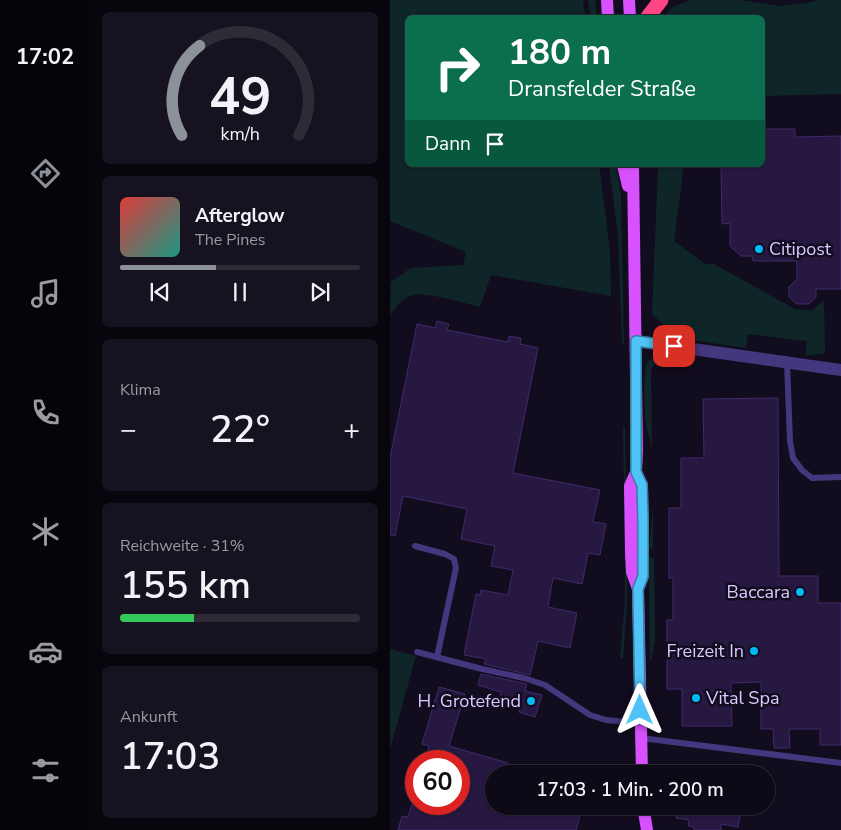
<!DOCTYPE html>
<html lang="de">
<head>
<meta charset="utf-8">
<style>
	body { margin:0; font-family:"Nunito Sans",sans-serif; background:#171220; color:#f1f3f6; height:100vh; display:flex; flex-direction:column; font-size:19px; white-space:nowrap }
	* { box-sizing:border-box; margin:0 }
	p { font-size:16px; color:#9b9aa1 }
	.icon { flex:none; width:28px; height:28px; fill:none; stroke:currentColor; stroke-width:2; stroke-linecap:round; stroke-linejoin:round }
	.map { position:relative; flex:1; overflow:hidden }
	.side { display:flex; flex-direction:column; gap:12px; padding:12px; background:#08050d; width:300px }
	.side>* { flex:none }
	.guide { position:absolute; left:15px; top:15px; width:360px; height:152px; border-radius:8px; box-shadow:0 1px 4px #0004,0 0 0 1px #2e2a36; background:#0b6e4f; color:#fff; overflow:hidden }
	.speed { position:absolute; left:15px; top:750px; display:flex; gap:10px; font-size:25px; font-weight:700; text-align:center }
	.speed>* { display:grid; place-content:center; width:65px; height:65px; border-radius:50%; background:#0e0917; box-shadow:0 1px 4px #0004,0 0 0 1px #2e2a36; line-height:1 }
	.speed .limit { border:8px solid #d22; background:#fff; color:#111 }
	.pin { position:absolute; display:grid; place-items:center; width:42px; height:42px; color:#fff; margin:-21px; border-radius:10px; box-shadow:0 2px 8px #0006 }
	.me { position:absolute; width:55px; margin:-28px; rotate:0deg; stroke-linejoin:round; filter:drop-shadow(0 0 4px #0008) }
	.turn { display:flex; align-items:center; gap:18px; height:105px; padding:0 20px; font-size:22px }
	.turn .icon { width:65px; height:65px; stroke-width:2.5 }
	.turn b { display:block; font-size:35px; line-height:42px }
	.then { display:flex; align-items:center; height:48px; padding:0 20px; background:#0003; gap:10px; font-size:19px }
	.big { font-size:38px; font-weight:600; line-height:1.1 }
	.side .widget { flex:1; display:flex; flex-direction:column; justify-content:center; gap:8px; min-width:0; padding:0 18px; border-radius:8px; background:#171220 }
	.side .dial { align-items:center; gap:0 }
	.dial svg { height:130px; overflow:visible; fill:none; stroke:#2e2a36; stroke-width:7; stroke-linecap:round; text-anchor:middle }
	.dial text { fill:#f1f3f6; stroke:none }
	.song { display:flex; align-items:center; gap:15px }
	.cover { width:60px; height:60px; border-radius:8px; background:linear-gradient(135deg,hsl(0 70% 55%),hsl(170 70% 35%)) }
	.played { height:5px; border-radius:2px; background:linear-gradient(90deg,#8c9099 40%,#2e2a36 40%) }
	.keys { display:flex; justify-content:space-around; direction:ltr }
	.heat { display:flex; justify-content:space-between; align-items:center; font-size:28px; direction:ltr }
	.charge { height:8px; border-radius:4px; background:linear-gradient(90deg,#34c759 31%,#2e2a36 0) }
	.trip { position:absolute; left:95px; top:765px; width:290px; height:50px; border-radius:25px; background:#0e0917; box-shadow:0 1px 4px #0004,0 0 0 1px #2e2a36; font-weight:600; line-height:50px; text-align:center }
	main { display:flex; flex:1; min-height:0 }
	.tabs { display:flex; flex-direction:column; width:90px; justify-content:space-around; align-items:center; background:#060409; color:#9b9aa1 }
	.tabs .icon { width:35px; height:35px }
	.tabs .on { color:#8c9099 }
	.tabs b { font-size:22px; color:#f1f3f6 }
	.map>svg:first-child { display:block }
	.green { fill:#0f2629 }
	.building { fill:#261840; stroke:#402a6c }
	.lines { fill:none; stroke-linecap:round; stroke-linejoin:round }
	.service { stroke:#44377e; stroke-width:6 }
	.minor { stroke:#44377e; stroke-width:12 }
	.primary { stroke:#d751ff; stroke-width:12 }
	.motorway { stroke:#ff4584; stroke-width:15 }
	.route-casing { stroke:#337fa1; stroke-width:12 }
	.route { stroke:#4fc3f7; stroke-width:9 }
	.poi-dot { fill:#00baf5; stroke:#120c1f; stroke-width:2 }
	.labels { text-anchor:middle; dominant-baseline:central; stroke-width:5; stroke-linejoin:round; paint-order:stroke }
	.poi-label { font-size:18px; fill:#d8caff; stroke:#120c1f; text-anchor:end }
</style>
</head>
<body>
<main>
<nav class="tabs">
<b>17:02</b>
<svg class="icon on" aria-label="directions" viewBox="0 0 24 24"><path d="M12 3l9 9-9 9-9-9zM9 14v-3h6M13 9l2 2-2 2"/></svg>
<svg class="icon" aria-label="music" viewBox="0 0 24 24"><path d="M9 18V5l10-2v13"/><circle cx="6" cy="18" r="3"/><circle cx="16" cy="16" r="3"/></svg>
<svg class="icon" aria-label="phone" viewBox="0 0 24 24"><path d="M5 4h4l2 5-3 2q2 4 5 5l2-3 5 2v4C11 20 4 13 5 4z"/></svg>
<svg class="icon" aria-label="climate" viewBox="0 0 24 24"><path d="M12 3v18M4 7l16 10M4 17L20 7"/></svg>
<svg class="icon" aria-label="car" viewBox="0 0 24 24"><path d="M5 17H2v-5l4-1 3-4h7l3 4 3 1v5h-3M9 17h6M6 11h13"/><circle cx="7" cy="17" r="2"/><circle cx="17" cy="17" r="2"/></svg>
<svg class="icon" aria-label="filters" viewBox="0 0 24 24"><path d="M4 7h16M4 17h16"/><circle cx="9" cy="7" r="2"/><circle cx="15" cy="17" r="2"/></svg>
</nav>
<section class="side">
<div class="widget dial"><svg viewBox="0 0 100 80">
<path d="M14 69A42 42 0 1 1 86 69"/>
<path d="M14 69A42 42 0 0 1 25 14" stroke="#8c9099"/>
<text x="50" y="56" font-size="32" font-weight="700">49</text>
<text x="50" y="72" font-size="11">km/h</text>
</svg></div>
<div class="widget">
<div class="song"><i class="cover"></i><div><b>Afterglow</b><p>The Pines</p></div></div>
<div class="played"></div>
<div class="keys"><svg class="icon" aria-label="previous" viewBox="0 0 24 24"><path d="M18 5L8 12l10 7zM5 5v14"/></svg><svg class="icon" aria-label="pause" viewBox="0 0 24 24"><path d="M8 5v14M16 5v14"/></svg><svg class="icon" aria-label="next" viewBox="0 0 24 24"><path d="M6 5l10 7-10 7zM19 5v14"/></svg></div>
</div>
<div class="widget"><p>Klima</p>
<div class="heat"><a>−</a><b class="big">22°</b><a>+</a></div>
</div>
<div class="widget"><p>Reichweite · 31%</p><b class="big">155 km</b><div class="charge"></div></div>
<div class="widget"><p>Ankunft</p><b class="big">17:03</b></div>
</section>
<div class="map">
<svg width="451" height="830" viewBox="0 0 451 830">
	<rect width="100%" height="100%" fill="#120c1f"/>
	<path class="green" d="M0,0H193L195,17L18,18V165H209L220,251L221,296L101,275L90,307C74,303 33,290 20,296C11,299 6,308 0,315L1,282L21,268L73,265L76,252L0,221Z
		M198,0H205L207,17H201Z
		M301,0H349L391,6L417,3L428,0H451V94L373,96L372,18L273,17L284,6Z
		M219,165H226L231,195L234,345L232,344L228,237Z
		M261,165H271L270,167L275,165H294L284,241L315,264H324L405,309L421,311L434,300L435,353L415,356L417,341L358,334L356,348L287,338L262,314L268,168L261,167Z
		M278,353L289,354L288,355C276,356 266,358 261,371L262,449C260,440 257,431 256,422C254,412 253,370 257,363C262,356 271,355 278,353Z
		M233,427H235L237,549H235Z
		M263,508V548L259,549Z
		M237,557V606L233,658H230L235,599V558Z
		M259,557L264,559L265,641L261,660H260Z
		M0,649L26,656L0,749Z"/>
	<path class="building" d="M372,129H405V137L451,136V289H426V297L419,304H407L399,297V287L407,279V261H363L362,256H351L340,246V223L332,224L331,165H372Z
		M47,321L59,324L57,330L118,342L119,336L131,338L130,344L148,348L123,473L210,490L203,522L216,524L210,555L198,553L192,584L163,578L158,607L187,613L180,648L148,641L140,675L94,664L96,659L74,655L86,594L90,595L91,590L118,595L123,570L101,566L105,546L71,539L77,509L13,496L5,536L0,535V458L27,324L45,328Z
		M388,398L389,576H428V603H451V745H430V729H399L400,748H384L383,729H371V682L341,683L342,726H292V689H277V620H283V578H279V508H291V458H314L313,399Z
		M91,674L137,684L135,691L152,695L145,717L129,712L131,706L109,700L111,692L88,685Z
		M49,687L75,694L59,746L118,763L114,774H104V806H193L186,830H8L12,816L18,817L22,804H69V761H35L39,746L32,744Z
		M288,806H352L348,827L331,824V830H304V827L298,826L299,820L286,818Z"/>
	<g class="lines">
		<path class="service" d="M397,362L400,441L403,458L412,470L422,478L451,477
			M25,546L55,554L64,559L66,568L47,657
			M27,652L92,669L134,678L155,685L200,715L216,720L250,723
			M251,738L451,763"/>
		<path class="minor" d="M246,341L451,370"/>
		<path class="primary" d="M217,0L218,18
			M239,0L240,18
			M233,165L238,186
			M243,165L247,450L246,472L240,486L241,553L242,572L248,589L252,774
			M246,472L252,485L253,576L248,589
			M253,806L257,830"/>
		<path class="motorway" d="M257,18L271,0"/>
	</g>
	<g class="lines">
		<g class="route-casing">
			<path id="route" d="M250,710L248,589L253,576V519L252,485L246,472V341L284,346"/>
		</g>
		<use href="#route" class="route"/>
	</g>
	<g class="poi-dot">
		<circle cx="369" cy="249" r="5"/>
		<circle cx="410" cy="592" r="5"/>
		<circle cx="364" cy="651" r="5"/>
		<circle cx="306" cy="698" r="5"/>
		<circle cx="141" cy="701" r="5"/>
	</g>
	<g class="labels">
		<g class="poi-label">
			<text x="379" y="249" text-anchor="start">Citipost</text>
			<text x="400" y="592">Baccara</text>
			<text x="354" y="651">Freizeit In</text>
			<text x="316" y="698" text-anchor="start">Vital Spa</text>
			<text x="131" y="701">H. Grotefend</text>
		</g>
	</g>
</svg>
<div class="speed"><div class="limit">60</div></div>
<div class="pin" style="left:284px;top:346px;background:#d93025"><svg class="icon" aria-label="arrive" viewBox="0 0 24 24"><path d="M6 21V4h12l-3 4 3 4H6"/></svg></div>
<svg class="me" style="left:250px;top:710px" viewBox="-20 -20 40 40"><path d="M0-17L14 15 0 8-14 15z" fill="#4fc3f7" stroke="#fff" stroke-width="4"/></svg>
<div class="trip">17:03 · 1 Min. · 200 m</div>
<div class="guide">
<div class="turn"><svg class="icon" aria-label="right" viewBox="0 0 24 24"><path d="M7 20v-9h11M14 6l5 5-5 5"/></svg><div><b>180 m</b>Dransfelder Straße</div></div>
<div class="then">Dann<svg class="icon" aria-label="arrive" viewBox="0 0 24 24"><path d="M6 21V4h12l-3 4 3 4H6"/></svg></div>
</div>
</div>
</main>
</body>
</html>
